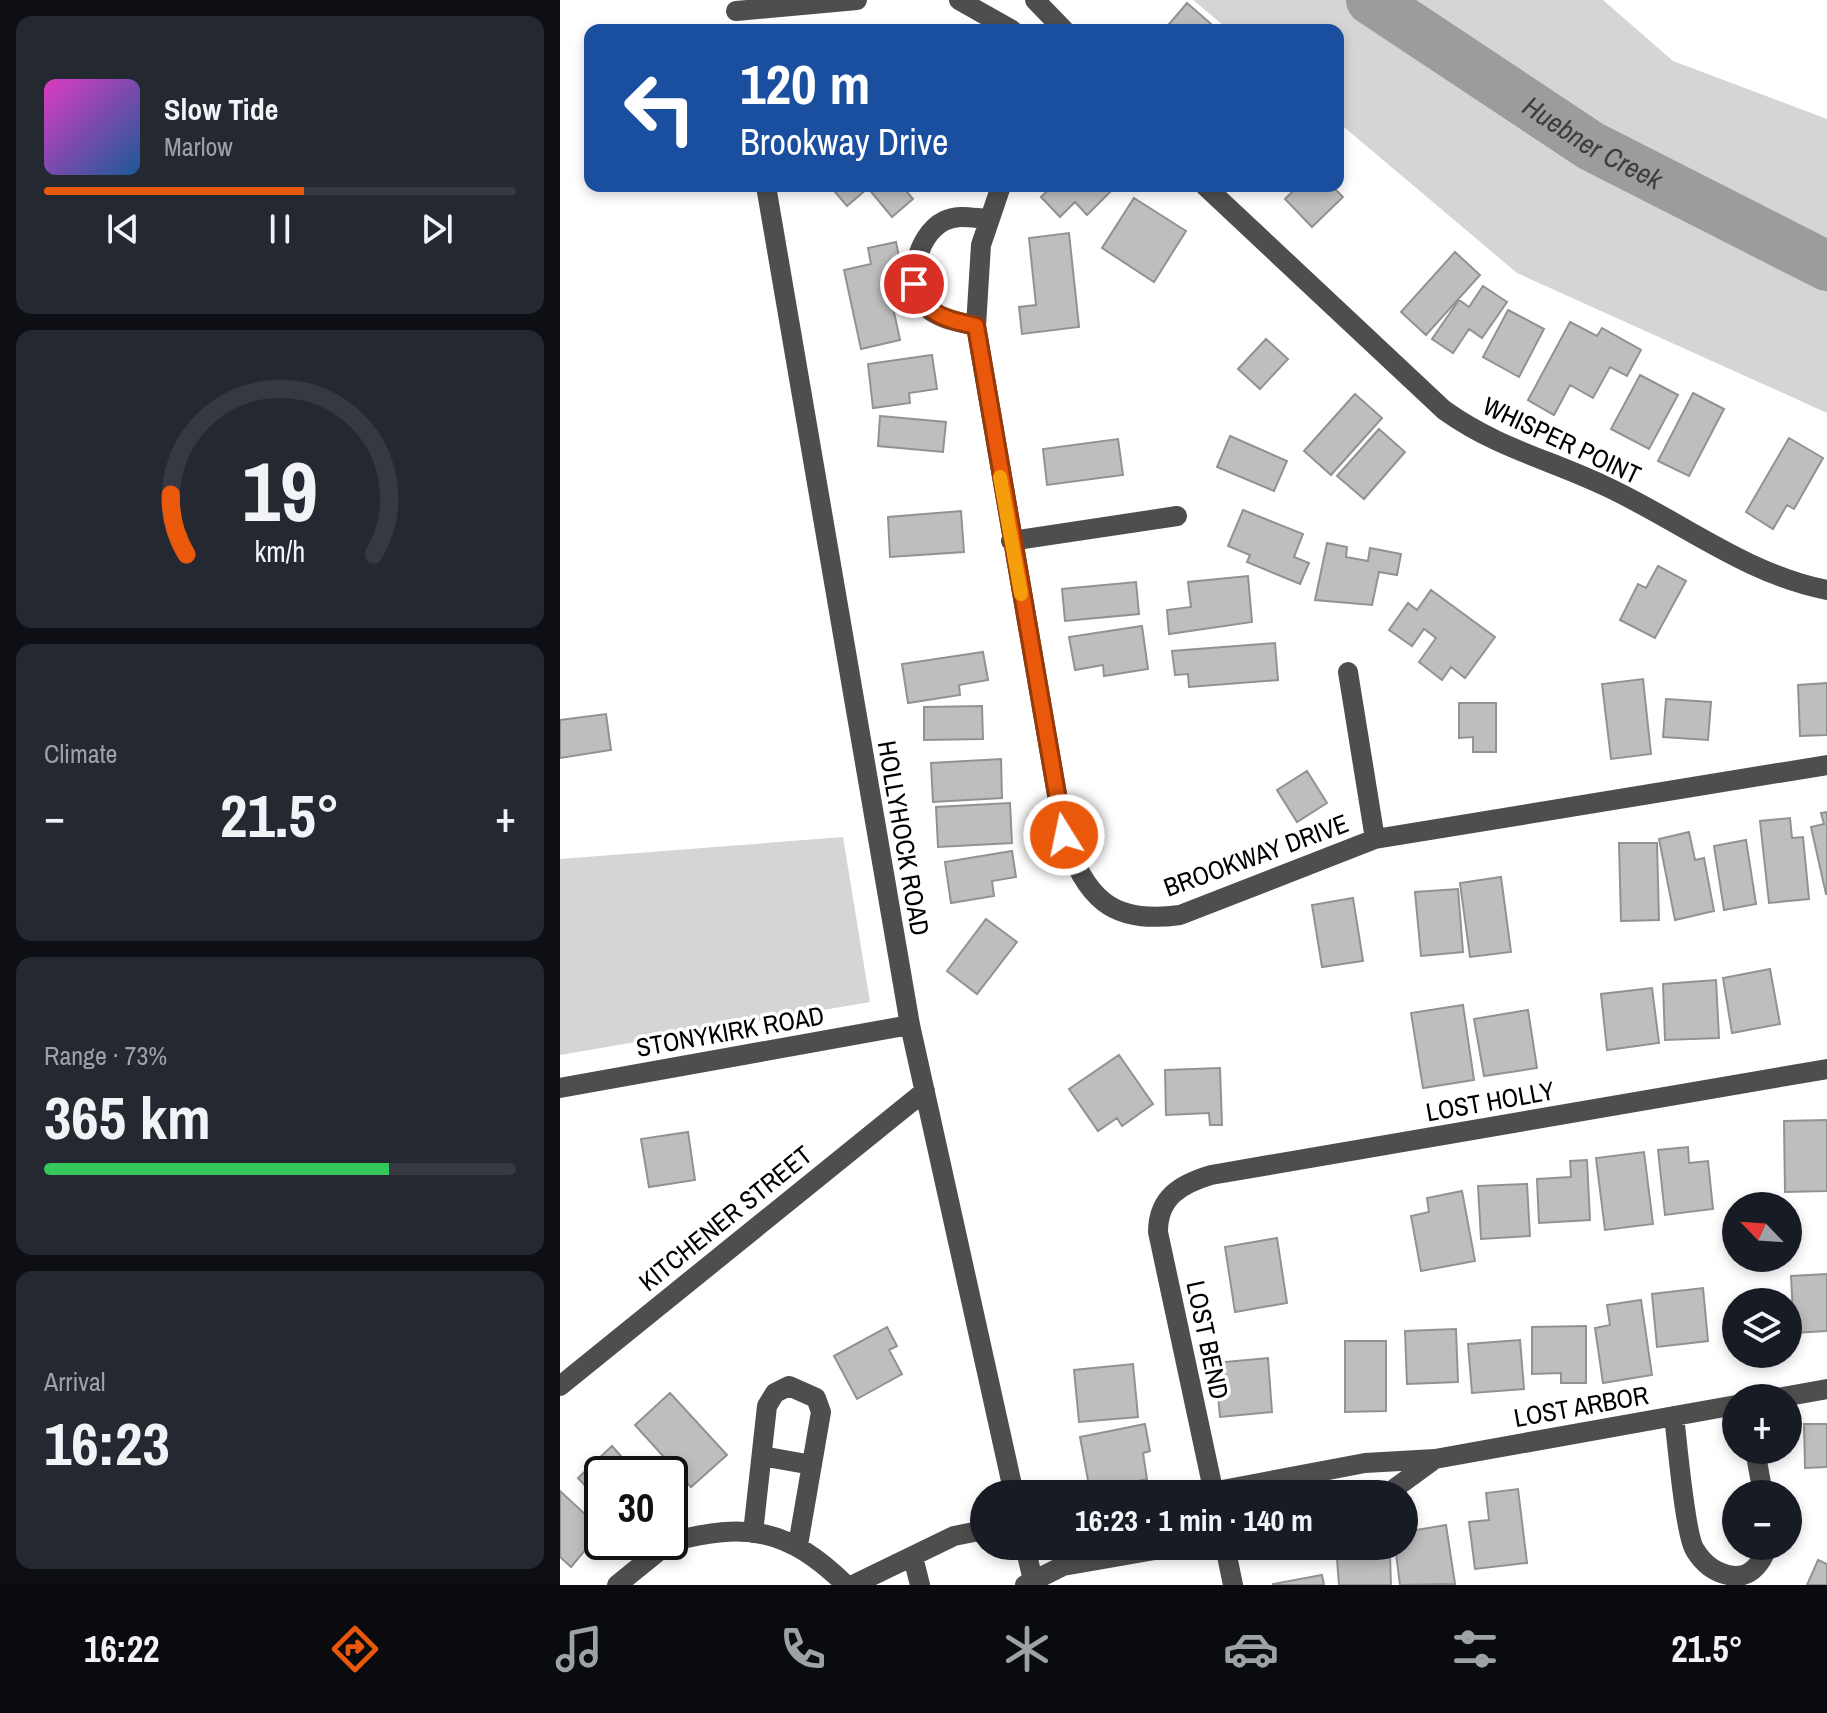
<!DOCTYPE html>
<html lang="en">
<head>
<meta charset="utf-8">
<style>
	body { margin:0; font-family:"Archivo Narrow",sans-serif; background:#242831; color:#f1f3f6; height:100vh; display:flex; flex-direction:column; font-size:30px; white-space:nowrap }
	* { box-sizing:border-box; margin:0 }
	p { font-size:26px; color:#9ea1a6 }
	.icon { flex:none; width:44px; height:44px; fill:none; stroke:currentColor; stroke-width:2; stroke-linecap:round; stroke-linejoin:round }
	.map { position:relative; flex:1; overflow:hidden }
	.sheet { display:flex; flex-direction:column; gap:16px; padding:16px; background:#0d0f14; width:560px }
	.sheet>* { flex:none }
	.guide { position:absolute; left:24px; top:24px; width:760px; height:168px; border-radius:16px; box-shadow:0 4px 12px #0003; background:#1a4fa0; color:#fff; overflow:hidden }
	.needle { width:52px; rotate:295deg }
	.buttons { position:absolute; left:1162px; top:1192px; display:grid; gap:16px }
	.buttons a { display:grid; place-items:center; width:80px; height:80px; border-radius:50%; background:#171b24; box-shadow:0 4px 12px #0003; font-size:40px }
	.speed { position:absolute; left:24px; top:1456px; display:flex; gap:16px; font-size:40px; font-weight:700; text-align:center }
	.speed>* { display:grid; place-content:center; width:104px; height:104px; border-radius:50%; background:#171b24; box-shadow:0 4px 12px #0003; line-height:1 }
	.speed .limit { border:4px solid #111; border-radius:12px; background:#fff; color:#111 }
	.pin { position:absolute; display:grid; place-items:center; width:68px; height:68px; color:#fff; margin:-34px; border:4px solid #fff; border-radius:50%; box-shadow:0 2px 8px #0007 }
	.me { position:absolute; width:88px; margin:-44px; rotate:350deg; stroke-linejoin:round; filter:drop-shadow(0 0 6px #0008) }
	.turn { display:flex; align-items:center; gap:28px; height:168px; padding:0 24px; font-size:36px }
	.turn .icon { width:104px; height:104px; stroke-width:2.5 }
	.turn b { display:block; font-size:56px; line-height:68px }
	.big { font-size:60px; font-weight:700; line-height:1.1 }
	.sheet .card { flex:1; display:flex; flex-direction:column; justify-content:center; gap:12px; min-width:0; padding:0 28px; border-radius:16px; background:#242831 }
	.sheet .dial { align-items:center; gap:0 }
	.dial svg { height:208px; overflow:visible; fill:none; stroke:#363941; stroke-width:7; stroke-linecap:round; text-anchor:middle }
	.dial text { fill:#f1f3f6; stroke:none }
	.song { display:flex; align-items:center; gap:24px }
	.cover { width:96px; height:96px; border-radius:12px; background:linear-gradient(135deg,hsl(310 70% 55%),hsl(210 70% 35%)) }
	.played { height:8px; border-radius:4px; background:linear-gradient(90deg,#ea580c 55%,#363941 55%) }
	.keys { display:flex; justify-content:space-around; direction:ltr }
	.heat { display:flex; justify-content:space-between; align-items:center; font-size:44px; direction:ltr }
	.charge { height:12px; border-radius:6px; background:linear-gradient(90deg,#34c759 73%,#363941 0) }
	.trip { position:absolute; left:410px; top:1480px; width:448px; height:80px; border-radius:40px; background:#171b24; box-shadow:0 4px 12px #0003; font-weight:700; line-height:80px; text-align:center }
	.menu { display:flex; height:128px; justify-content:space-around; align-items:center; background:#090b0e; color:#9ea1a6 }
	.menu .icon { width:56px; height:56px }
	.menu .active { color:#ea580c }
	.menu b { font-size:36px; color:#f1f3f6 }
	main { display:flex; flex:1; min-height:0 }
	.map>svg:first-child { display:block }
	.green { fill:#d5d5d5 }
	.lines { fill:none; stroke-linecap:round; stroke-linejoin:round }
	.river { stroke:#9c9c9c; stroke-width:50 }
	.building { fill:#bebebe; stroke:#929292; stroke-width:2 }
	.minor { stroke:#4e4e4e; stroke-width:20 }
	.route-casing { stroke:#983908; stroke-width:20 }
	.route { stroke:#ea580c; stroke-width:14 }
	.slow { stroke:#f59e0b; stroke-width:14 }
	.labels { text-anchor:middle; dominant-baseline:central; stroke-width:7; stroke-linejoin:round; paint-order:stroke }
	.street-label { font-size:26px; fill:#000; stroke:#fff }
	.water-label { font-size:28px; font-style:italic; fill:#3d3d3d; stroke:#fff }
</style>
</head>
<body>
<main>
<section class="sheet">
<div class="card">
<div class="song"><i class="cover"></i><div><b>Slow Tide</b><p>Marlow</p></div></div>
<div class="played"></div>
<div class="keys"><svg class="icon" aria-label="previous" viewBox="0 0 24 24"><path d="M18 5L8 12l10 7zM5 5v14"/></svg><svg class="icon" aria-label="pause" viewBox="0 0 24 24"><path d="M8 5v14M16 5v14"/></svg><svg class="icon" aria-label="next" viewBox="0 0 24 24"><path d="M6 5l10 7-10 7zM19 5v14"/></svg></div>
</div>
<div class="card dial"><svg viewBox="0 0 100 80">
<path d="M14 69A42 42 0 1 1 86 69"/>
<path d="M14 69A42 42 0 0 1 8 46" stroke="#ea580c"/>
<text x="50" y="56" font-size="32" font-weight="700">19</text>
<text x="50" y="72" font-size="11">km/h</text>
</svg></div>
<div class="card"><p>Climate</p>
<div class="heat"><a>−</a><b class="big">21.5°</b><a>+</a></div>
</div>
<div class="card"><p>Range · 73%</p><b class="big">365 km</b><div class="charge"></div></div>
<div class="card"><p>Arrival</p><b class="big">16:23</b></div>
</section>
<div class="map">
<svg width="1267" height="1585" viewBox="0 0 1267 1585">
	<rect width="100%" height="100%" fill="#fff"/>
	<path class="green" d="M633,0H1043L1113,61L1267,119V413L957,273L778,122V30H669Z
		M283,837L310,1002L0,1055V859Z"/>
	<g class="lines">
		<path class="river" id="s1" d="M811,0L1031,146L1267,266"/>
	</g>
	<path class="building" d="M627,3L658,30H604Z
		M270,186H342L353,199L332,217L308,188L287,206Z
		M492,186H556L527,215L515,202L500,217L481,197Z
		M738,186H772L783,197L752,227L725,199Z
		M574,198L626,231L594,282L542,248Z
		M509,233L519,327L462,334L459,307L476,305L469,238Z
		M336,242L342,271L326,275L340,340L301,349L284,270L311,264L308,248Z
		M895,252L920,275L866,335L841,312Z
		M923,286L947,302L922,338L909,329L893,353L872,339L899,300L909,307Z
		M948,310L984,329L959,377L923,357Z
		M1010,322L1037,336L1042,328L1081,350L1067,376L1050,367L1033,398L1010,385L994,415L968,400Z
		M706,339L728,359L700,389L678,369Z
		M372,355L377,389L349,393L350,403L313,408L308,364Z
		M1080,375L1118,395L1089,449L1051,429Z
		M1133,393L1164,409L1129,476L1098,461Z
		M795,394L822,418L771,475L744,451Z
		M320,416L386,422L383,452L318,446Z
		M819,429L845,452L804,499L777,476Z
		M670,436L727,461L714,491L657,467Z
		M1229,438L1263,458L1234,509L1227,505L1213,529L1186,512Z
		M558,439L563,475L487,485L483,449Z
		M683,510L743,534L734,557L749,563L740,584L687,562L690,555L668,546Z
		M401,511L404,552L330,557L328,517Z
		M767,543L787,547L786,557L808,561L810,548L841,554L837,575L819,572L812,605L755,600Z
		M1098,566L1126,581L1095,638L1060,620L1078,584L1086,588Z
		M688,576L692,622L609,634L607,610L631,607L628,582Z
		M576,582L579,614L505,621L502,589Z
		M871,590L935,637L905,678L891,667L882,680L859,662L876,638L864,629L852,646L829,630L848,603L857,610Z
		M582,626L588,669L544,676L543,665L515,670L509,637Z
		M715,643L718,680L629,687L628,674L615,675L612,651Z
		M423,652L428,680L399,685L400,695L348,703L342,664Z
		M1083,679L1091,754L1051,759L1042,684Z
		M1267,683V735L1240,736L1238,685Z
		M1106,699L1151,702L1148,740L1103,737Z
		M899,703H936V752H913V737L899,738Z
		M422,706L423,739L364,740V707Z
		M46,714L51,750L0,758V720Z
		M441,759L442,798L373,802L371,763Z
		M747,771L767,803L737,822L717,790Z
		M450,803L452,843L378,847L376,807Z
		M1267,812V894H1266L1251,827L1264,824L1261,813Z
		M1230,818L1232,838L1243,837L1249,899L1209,903L1200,821Z
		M1129,832L1135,860L1144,858L1154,911L1115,920L1099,839Z
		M1186,840L1196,904L1164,910L1154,846Z
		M1059,843H1097L1099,920L1061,921Z
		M452,851L456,877L432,881L434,896L391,903L385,862Z
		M941,877L951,952L910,957L900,883Z
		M898,889L903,952L861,956L855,892Z
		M793,898L803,961L762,967L752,905Z
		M426,919L457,942L417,994L387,971Z
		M1210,969L1220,1024L1172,1033L1163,978Z
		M1156,980L1159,1038L1105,1040L1103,984Z
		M1092,988L1099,1043L1047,1050L1041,994Z
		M903,1005L914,1080L863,1088L851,1013Z
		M968,1010L977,1068L924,1076L914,1019Z
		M559,1055L593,1104L562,1126L557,1118L538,1131L509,1089Z
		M660,1068L662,1125H650L649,1113L606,1115L605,1070Z
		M1267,1120V1191L1225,1192L1224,1121Z
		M128,1132L135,1180L89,1187L81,1139Z
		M1128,1147L1129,1163L1148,1161L1153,1209L1105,1215L1098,1150Z
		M1084,1152L1093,1224L1045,1230L1036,1158Z
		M1027,1160L1030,1220L979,1223L977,1179L1011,1177L1010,1161Z
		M967,1184L970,1236L921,1239L918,1186Z
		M902,1191L915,1261L861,1271L851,1216L869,1212L867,1198Z
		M717,1238L727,1303L675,1312L665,1247Z
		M1267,1274V1331L1234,1333L1231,1276Z
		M1143,1288L1148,1341L1097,1347L1092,1294Z
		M1081,1300L1092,1375L1043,1383L1035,1328L1050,1325L1047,1305Z
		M1026,1326V1383H1001V1373L972,1374V1327Z
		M327,1327L337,1346L329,1350L342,1374L297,1399L274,1356Z
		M896,1329L898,1382L847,1384L845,1331Z
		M960,1340L964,1389L912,1393L908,1344Z
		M785,1341H826V1411L785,1412Z
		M708,1358L712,1412L660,1417L655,1363Z
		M573,1364L578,1417L519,1422L514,1370Z
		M110,1393L167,1455L131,1487L75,1425Z
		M585,1424L590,1451L583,1453L587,1479L530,1491L520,1437Z
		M1244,1424H1267V1467L1245,1468Z
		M52,1446L77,1474H42V1504L18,1478Z
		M958,1489L967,1563L915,1569L909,1522L929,1520L926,1493Z
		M0,1491L42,1530L11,1567L0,1557Z
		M886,1525L895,1584L840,1585L835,1546H844V1532Z
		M830,1556L831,1585H779L777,1559Z
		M1258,1560L1267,1564V1585H1247Z
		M762,1575L764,1585H713V1584Z"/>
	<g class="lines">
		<path class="minor" d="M399,0L452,30
			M475,0L504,30
			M176,11L297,0
			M206,186L350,1025L454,1494
			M441,186L421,245L416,326L504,835C526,897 550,925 620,915L815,839L1267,765
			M645,186L884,410C937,448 988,459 1045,486C1119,520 1185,574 1267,590
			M416,326C399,322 382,320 368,309C344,288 356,235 384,221C398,214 412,218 427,219
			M451,541L617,516
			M788,672L815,839
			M0,1088L350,1025
			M0,1386L365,1091
			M1217,1398L1267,1389
			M1114,1416C1117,1440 1125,1535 1135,1550C1144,1565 1156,1574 1174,1576C1193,1577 1202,1561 1208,1546
			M1195,1450L1203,1494
			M202,1456L252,1465
			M641,1494L805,1463L875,1459L1176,1405
			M654,1494L598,1232C598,1197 621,1184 651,1175L1267,1069
			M827,1494L875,1459
			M193,1533L207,1406L215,1393L229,1386L256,1398L261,1412L238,1545
			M110,1542C187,1522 228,1528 286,1585
			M465,1546L474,1585
			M665,1546L673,1585
			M353,1557L360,1585
			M57,1585L110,1542
			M293,1585L394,1536L424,1530
			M465,1585L503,1566L618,1546"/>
	</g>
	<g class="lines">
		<g class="route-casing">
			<path id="route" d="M354,284C370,317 382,318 416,326L504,835"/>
		</g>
		<use href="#route" class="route"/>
		<path class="slow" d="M440,477L461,594"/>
	</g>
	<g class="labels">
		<g class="street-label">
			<text transform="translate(1002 440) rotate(25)">WHISPER POINT</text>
			<text transform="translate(344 838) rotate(80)">HOLLYHOCK ROAD</text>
			<text transform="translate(696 855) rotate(-20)">BROOKWAY DRIVE</text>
			<text transform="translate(170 1031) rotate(-10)">STONYKIRK ROAD</text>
			<text transform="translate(930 1101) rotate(-10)">LOST HOLLY</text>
			<text transform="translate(165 1218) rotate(-39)">KITCHENER STREET</text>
			<text transform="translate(648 1340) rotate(78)">LOST BEND</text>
			<text transform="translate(1021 1406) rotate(-10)">LOST ARBOR</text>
		</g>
		<g class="water-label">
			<text stroke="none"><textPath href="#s1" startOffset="264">Huebner Creek</textPath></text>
		</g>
	</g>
</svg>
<div class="buttons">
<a><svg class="needle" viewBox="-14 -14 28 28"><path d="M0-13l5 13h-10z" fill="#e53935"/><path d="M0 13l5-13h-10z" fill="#9ea1a6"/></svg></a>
<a><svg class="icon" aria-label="layers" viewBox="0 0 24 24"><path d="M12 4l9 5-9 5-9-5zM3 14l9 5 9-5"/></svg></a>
<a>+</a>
<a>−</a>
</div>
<div class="speed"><div class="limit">30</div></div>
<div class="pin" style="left:354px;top:284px;background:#d93025"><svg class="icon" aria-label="arrive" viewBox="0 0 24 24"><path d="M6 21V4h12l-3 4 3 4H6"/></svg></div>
<svg class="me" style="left:504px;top:835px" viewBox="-20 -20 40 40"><circle r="17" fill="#ea580c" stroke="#fff" stroke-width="3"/><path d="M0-11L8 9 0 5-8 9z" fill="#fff"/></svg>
<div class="trip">16:23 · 1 min · 140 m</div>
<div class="guide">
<div class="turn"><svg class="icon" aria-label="left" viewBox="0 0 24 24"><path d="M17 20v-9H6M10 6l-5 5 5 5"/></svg><div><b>120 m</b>Brookway Drive</div></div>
</div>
</div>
</main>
<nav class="menu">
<b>16:22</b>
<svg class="icon active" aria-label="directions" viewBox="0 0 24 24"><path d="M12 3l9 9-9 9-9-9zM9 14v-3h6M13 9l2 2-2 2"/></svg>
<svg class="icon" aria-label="music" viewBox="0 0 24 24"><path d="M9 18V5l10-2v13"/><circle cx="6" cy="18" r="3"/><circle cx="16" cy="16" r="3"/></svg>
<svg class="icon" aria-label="phone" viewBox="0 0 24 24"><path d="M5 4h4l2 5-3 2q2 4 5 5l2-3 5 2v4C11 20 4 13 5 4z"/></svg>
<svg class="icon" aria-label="climate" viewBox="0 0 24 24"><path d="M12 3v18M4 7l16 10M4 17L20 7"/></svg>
<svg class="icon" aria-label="car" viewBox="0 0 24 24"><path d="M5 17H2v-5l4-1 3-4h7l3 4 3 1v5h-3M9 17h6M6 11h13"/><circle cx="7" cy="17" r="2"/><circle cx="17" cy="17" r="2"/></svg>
<svg class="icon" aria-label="filters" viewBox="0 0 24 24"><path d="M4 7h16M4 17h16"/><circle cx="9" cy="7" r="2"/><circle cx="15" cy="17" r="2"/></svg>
<b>21.5°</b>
</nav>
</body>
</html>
